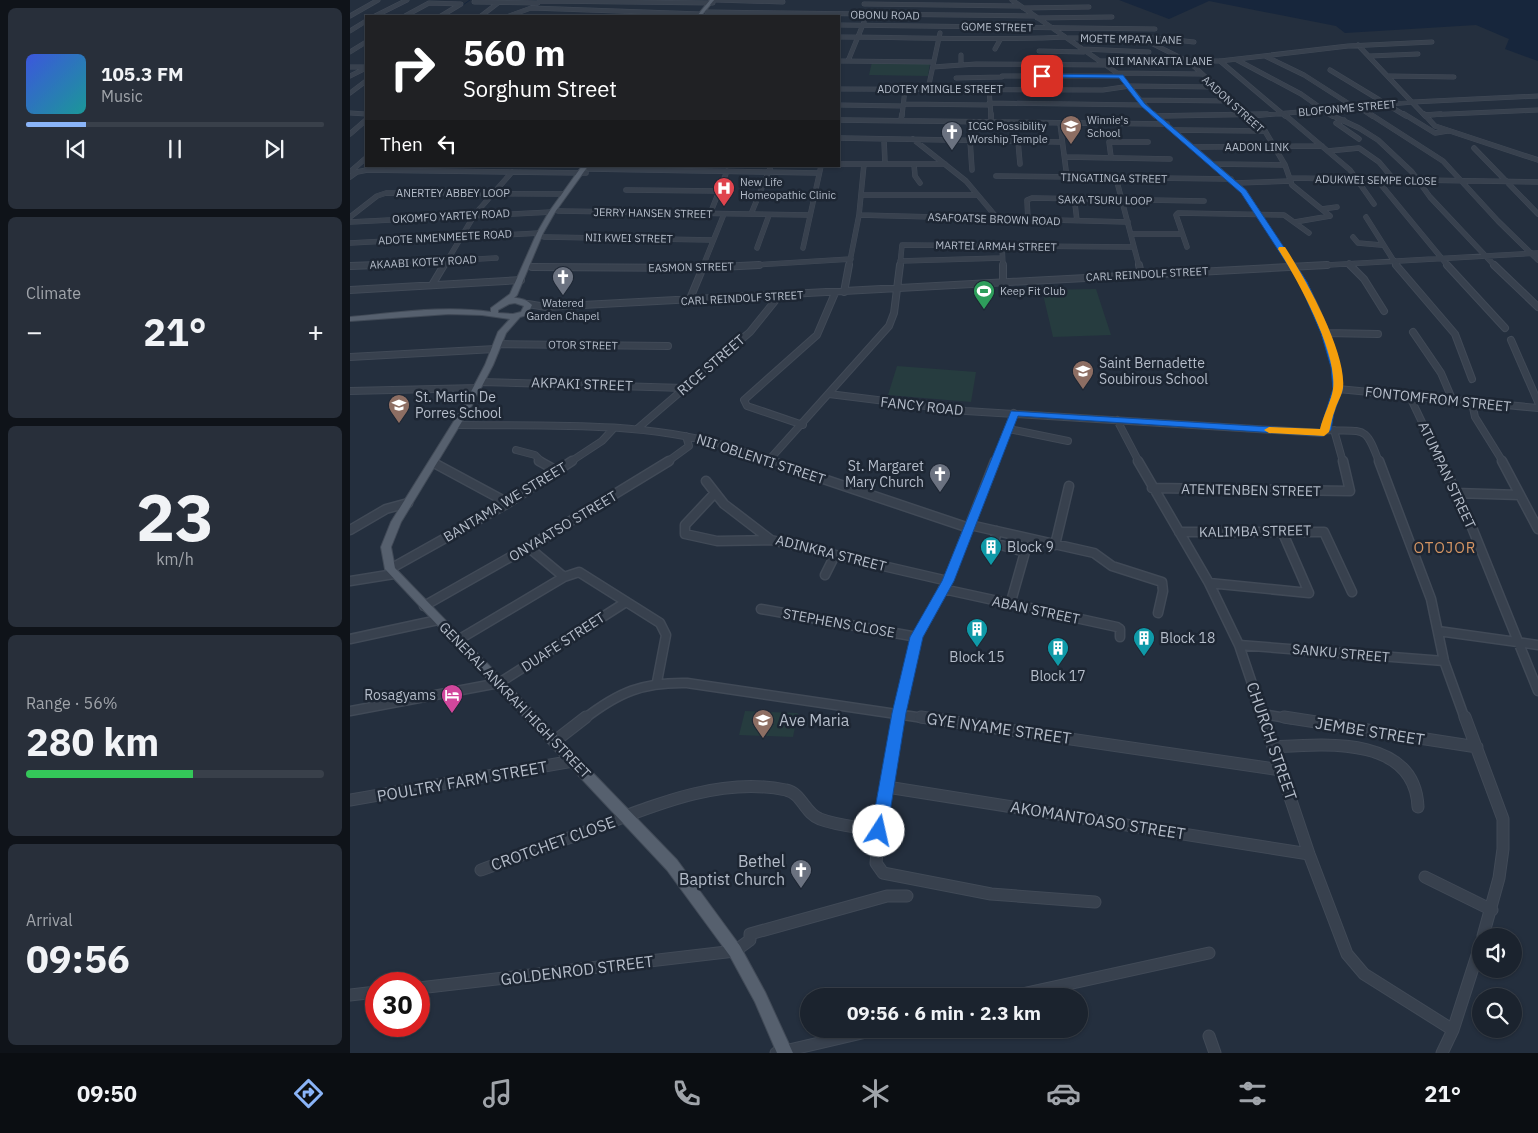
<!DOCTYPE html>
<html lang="en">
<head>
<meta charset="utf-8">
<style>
	body { margin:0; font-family:"IBM Plex Sans",sans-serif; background:#282f3a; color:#f1f3f6; height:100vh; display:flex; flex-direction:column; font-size:19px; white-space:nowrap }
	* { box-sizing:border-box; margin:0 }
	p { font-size:16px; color:#a0a4aa }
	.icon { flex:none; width:28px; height:28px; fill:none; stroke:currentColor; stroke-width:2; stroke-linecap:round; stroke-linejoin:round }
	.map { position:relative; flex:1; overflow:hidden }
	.panel { display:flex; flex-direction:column; gap:8px; padding:8px; background:#0f1319; width:350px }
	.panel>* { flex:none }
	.top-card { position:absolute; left:15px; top:15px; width:475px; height:152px; border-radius:0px; box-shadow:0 1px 4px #0004,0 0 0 1px #39404a; background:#202124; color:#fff; overflow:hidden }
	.tools { position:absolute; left:1122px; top:928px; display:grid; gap:10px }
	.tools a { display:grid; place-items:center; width:50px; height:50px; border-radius:50%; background:#1b232e; box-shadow:0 1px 4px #0004,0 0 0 1px #39404a; font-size:25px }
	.speed { position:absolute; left:15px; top:972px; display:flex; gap:10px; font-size:25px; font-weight:700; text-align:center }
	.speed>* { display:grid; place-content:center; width:65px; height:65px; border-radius:50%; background:#1b232e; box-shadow:0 1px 4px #0004,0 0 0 1px #39404a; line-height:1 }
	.speed .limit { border:8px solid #d22; background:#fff; color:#111 }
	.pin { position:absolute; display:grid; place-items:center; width:42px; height:42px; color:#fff; margin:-21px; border-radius:10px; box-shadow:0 2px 8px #0006 }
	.me { position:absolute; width:55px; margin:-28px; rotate:10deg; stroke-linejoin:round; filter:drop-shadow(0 0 4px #0008) }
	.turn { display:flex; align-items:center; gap:18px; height:105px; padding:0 15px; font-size:22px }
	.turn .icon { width:65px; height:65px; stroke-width:2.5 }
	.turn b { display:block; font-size:35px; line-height:42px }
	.then { display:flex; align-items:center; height:48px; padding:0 15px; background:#0003; gap:10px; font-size:19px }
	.big { font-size:38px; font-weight:700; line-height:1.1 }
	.panel .card { flex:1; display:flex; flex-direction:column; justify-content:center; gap:8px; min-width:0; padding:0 18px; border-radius:8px; background:#282f3a }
	.panel .dial { align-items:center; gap:0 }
	.dial b { font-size:65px; line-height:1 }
	.song { display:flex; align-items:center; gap:15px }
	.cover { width:60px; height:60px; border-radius:8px; background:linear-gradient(135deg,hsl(230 70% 55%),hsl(180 70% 35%)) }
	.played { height:5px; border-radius:2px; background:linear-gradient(90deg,#8ab4f8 20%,#39404a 20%) }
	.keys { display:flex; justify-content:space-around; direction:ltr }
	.heat { display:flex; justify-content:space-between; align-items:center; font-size:28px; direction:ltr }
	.charge { height:8px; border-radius:4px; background:linear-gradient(90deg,#34c759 56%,#39404a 0) }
	.trip { position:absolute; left:450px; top:988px; width:288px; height:50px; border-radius:25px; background:#1b232e; box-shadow:0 1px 4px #0004,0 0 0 1px #39404a; font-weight:700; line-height:50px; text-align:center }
	.tab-bar { display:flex; height:80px; justify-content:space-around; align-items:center; background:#0b0e12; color:#a0a4aa }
	.tab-bar .icon { width:35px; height:35px }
	.tab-bar .selected { color:#8ab4f8 }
	.tab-bar b { font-size:22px; color:#f1f3f6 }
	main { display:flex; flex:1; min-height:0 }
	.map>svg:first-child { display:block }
	.green { fill:#263c3f }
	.water { fill:#17263c }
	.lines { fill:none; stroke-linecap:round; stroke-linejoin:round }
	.stream { stroke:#17263c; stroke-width:1 }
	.minor-far4-casing { stroke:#414a57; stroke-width:5 }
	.minor-far3-casing { stroke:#414a57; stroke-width:5.5 }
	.minor-far2-casing { stroke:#414a57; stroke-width:8 }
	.minor-far1-casing { stroke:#414a57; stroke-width:11 }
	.minor-casing { stroke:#414a57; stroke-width:13 }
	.major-casing { stroke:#414a57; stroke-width:2 }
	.minor-far4 { stroke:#38414e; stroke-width:4 }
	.minor-far3 { stroke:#38414e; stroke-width:4.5 }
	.minor-far2 { stroke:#38414e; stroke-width:6 }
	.minor-far1 { stroke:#38414e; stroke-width:8 }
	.minor { stroke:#38414e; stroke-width:11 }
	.major { fill:#56606e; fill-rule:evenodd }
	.route { fill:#1a73e8; stroke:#114b97 }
	.slow { fill:#f59e0b }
	.labels { text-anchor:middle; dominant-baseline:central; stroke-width:5; stroke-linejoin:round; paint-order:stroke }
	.far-street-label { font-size:11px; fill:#b4bcc9; stroke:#1d2633 }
	.far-poi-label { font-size:11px; fill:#b4bcc9; stroke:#1d2633; text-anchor:start }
	.poi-label { font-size:14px; fill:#b4bcc9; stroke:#1d2633; text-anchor:start }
	.street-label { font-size:14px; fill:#b4bcc9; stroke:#1d2633 }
	.neighbourhood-label { font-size:15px; letter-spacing:1px; fill:#d59563; stroke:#1d2633 }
	.near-poi-label { font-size:16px; fill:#b4bcc9; stroke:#1d2633; text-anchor:start }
	.near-street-label { font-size:16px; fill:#b4bcc9; stroke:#1d2633 }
</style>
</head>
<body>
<main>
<section class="panel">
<div class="card">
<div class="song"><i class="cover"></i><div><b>105.3 FM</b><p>Music</p></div></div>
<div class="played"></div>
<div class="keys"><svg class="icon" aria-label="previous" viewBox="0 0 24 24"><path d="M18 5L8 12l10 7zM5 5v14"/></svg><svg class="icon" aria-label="pause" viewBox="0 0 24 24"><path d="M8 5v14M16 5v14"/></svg><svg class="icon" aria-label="next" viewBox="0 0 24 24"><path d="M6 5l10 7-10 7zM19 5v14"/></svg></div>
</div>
<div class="card"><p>Climate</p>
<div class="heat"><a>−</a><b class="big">21°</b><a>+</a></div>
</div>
<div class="card dial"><b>23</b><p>km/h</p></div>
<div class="card"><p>Range · 56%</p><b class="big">280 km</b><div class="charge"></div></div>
<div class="card"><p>Arrival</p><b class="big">09:56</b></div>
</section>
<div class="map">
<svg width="1188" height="1053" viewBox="0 0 1188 1053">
	<rect width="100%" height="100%" fill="#242f3e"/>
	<path class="green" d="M522,62L580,63L578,76L519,75Z
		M746,289L761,335L703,337L692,290Z
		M547,366L626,372L621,402L538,395Z
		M395,711L448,713L443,737L389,735Z"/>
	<path class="water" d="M769,0H1188V61L1155,49L1159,39L1126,25L995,33L986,26L859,1L819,19Z"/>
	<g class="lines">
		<path class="stream" d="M110,7L120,0"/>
		<g class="minor-far4-casing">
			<path id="minor-far4" d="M366,0L433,2
				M662,0L767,73C781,87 791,103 805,116
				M190,1L363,3
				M124,2L188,3
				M514,4L670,6
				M673,8L739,7
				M357,12L684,16
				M0,16L28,0
				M25,16L57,0
				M55,16L79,3L111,4L91,16
				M131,16L148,3
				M159,16L181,8L351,14
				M687,18L762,17
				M489,25L805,29
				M0,31L16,21
				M489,37C564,37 640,41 715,37
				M717,38H805L844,42
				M793,39L839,62L899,116
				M1008,45L1075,116
				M645,49L650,40
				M733,49L799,52
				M689,51L734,52
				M0,52L16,42
				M611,55V65
				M915,56L954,75L1004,107
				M1020,56L1068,54
				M887,60L951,94L982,116
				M489,61L583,62
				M498,61L514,22
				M751,61H870L998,46L1082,42
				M870,61L935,116
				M0,67H14
				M583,67L626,64L755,65
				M980,70L1056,116
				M767,73L851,74
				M0,76L16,68
				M652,76H771
				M1039,76L1104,77
				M606,78L652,77
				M489,89L753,90L780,86L865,87
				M578,89L590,33
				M639,89L641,116
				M0,93L16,81
				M789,100L881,101
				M639,103L793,105
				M554,104L639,105
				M489,105L553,106
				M1007,106L1022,116
				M0,113L16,114
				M1076,115L1188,110
				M552,116L555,89
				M902,116L1063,102L1188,96"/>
		</g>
		<g class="minor-far3-casing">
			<path id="minor-far3" d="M641,114V122
				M804,114L894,191L942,266
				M897,114L915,131L935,165L942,185L980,216
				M934,114L1000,170L1024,204
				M979,114L1009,128L1028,140L1062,172L1080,197L1145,266
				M1020,114L1093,161L1148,221L1188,260
				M1054,114L1085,133L1097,131
				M1074,114L1085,126L1188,160
				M1076,115L1091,114
				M806,116L917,114
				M489,120L817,124
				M551,120L552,114
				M994,120L986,123L1009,139
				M710,123L717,178
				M825,130L915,131
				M0,134L16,120
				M489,138L712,142
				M534,139L535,164
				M563,139L616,181L648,219
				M620,140L622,170
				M668,141L670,164
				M843,147L972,146
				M1124,148L1188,214
				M978,151L1009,148L1029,162L1045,181
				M715,157L820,159
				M761,157L759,142H798
				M489,164H595
				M564,164L565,176L570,183
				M863,164L935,165
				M239,169L469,173
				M1,171L16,158
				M646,176L881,179
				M0,177L7,172L17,170L236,173
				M766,178L789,266
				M940,178L1188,182
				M1028,181L1098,266
				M885,183L941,181
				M276,190L369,191
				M511,195H627
				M727,199L725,204L727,221
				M972,209L987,207
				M208,211L459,215
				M360,214L377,171
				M401,214L421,166
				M509,215L778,222
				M0,217L27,196L36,193L214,194
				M1016,217L1047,266
				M678,220L677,200L682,198L854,201
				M0,222L202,212
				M945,222L980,216
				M782,234H832
				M194,237L363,240
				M1003,237L1008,243L1031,245
				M0,243L190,233
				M652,246L653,266
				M837,247L826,215L828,213L934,215L959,233
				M407,248L419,215
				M453,248L471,166
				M550,261L652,258
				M999,263L1002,266
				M4,266L146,258
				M94,266L125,214L162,172
				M353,266L374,214
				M388,266L501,259
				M499,266L509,215L514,164
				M550,266L552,245L784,247
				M960,266L1188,253"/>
		</g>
		<g class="minor-far2-casing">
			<path id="minor-far2" d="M653,265V282
				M789,265L791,274
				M1000,265L1014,279L1034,311
				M1046,265L1105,334L1122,379
				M1097,265L1155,328
				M1144,265L1188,307
				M0,266L27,265
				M182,267L351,268L409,265
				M82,285L94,265
				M0,290L171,280
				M494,292L499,265
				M339,301L354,265
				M178,304L196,307L977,265
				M1063,332L1091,373L1103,401
				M976,333L1028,334
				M1161,340L1188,402
				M147,344L318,346
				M0,357L145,349
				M131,382L334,388
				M988,389L1188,408
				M0,391L128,388
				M479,394L616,411L972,433L975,431C978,417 984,404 987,390C994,361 958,289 942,265
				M1060,397L1091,462
				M1122,403L1125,417L1153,462
				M767,420L789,462
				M107,425C195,426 287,421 373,445C390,450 407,456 424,462
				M453,425L397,406L394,400L467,335L485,293
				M287,429L400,332L429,296
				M659,429L718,441
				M976,430C1015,432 1015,424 1029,462
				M984,430L993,462
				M166,450L185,455L192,462
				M419,460L539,326L544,313L550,265
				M220,462L252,441L264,428
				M317,462L339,446L336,436
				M645,462L664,413"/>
		</g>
		<g class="minor-far1-casing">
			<path id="minor-far1" d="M189,461L207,471
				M420,461L619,528
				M788,461L859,583L889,645L914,719
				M1029,461L1081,599L1094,661L1115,719
				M1091,461L1119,520L1188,691
				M1152,461L1188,529
				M84,463L158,503
				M356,481L374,504L421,540L598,581
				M802,488L1000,491L993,461
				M1105,493L1170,495
				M364,494L335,525V534L367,541L421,540
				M620,525L744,553L762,566L812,582L813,591L808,613
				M0,530L36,509L58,503
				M647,531L644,543L675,552L660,605
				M829,532H974L1002,592
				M705,545L719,486
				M178,547L214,577
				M40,569L158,503L222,461
				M475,575L485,555
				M0,581L44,574
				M859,583L959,593L932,531
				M593,589L767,627L770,629V637
				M74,606L178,547L319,461
				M411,609L567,637
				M1088,631L1188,645
				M0,639L88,620
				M108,640L214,577L229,572L310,623L316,635L307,682
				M889,645L1094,661
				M0,711L149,683L276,602
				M913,714L942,719
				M234,719C269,692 293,682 337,683L580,719
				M548,719L567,637L598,581L645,461"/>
		</g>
		<g class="minor-casing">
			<path id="minor" d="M548,717L529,831L526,863L533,873L641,894L745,902
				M571,717L931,770
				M913,717L959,854L997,954L1014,974L1103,1030
				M934,717L1127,747
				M1115,717L1153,819V849L1149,878L1133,936
				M205,741L236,717
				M924,747C973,744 1065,735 1068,807
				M537,787L959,854
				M0,800L223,761
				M131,870C163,858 195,847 227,835C291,811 365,775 436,790C452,793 455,814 470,819C488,826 510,827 529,831
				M1075,877L1142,910
				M69,988L385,951L400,940V934L537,896H557
				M0,995L26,992
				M663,996L859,953
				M859,1036L865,1053
				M426,1053L529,1029
				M1092,1053L1103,1030L1131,943"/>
		</g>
		<g class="major-casing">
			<path id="major" d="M360,0H364L351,16H347Z
				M232,166H238L205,212L193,233L167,295L164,298C171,298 177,300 182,305L177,315L170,317L156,333L143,365L122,405L51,522L41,547L45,568L327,860L390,946L415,992L443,1053H427L405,1002L380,956L317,870L35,569L31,547L41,522L114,405L135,365L148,332L160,319L132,315L99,314L0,321V317C46,313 94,305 141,312V308L160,294L187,233L199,212ZM165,303L174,306L171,312L163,314L148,313V310L159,304Z"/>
		</g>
		<use href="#minor-far4" class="minor-far4"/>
		<use href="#minor-far3" class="minor-far3"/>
		<use href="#minor-far2" class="minor-far2"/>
		<use href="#minor-far1" class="minor-far1"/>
		<use href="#minor" class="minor"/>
		<use href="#major" class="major"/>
	</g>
	<path class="route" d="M692,74L773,75L795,104L896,190L957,282L980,333L990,367L993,389L984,412L981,430L972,436L668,416L604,581L573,637L556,713L537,831L534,836L529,839L524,836L521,831L542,713L560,637L592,581L661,411L970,430L983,389L981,367L971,333L949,282L891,193L791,106L769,78L690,77Z"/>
	<path class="slow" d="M929,247H935C955,278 997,352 993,388C992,395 987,403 985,410C982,417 981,425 979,432L974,436L919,433L914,430L919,427L970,429C973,416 982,399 983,389C988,352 947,279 928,249Z"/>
	<defs>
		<g id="school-pin" transform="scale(1.125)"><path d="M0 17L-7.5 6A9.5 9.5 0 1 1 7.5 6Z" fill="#8d6e63" stroke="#1d2633"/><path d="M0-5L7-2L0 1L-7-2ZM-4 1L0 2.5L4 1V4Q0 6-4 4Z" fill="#fff"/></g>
		<g id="church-pin" transform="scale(1.125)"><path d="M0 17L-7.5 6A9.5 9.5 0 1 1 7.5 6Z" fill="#6b7280" stroke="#1d2633"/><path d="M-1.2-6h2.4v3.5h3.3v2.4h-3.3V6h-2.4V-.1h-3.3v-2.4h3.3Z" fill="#fff"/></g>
		<g id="hospital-pin" transform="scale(1.125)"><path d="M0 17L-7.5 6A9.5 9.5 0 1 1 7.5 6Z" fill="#e0444e" stroke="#1d2633"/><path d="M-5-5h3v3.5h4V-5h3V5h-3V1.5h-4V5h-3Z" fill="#fff"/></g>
		<g id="stadium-pin" transform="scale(1.125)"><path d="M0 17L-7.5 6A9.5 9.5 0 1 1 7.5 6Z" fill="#2e9e5b" stroke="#1d2633"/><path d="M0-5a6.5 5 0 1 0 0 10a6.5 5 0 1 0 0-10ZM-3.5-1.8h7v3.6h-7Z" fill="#fff"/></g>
		<g id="building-pin" transform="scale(1.125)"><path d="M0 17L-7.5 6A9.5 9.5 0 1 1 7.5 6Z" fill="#0f9aa8" stroke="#1d2633"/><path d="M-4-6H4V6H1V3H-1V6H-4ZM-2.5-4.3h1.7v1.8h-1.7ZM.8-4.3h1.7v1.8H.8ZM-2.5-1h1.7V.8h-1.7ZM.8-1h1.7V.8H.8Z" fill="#fff"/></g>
		<g id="hotel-pin" transform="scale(1.125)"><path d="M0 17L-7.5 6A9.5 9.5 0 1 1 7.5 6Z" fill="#d1479c" stroke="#1d2633"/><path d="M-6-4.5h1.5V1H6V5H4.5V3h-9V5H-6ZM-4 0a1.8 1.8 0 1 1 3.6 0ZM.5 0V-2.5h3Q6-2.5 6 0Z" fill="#fff"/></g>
	</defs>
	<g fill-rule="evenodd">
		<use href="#school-pin" x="721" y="126"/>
		<use href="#church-pin" x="602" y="132"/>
		<use href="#hospital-pin" x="374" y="188"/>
		<use href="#church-pin" x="213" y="277"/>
		<use href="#stadium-pin" x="634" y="291"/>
		<use href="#school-pin" x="733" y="371"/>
		<use href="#school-pin" x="49" y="405"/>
		<use href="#church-pin" x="590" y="474"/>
		<use href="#building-pin" x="641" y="547"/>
		<use href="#building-pin" x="627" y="629"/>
		<use href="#building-pin" x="794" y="638"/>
		<use href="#building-pin" x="708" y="648"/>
		<use href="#hotel-pin" x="102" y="695"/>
		<use href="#school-pin" x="413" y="720"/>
		<use href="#church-pin" x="451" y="870"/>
	</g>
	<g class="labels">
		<g class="far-street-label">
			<text transform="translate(535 15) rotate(1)">OBONU ROAD</text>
			<text transform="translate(647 27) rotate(1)">GOME STREET</text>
			<text transform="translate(781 39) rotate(1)">MOETE MPATA LANE</text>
			<text x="810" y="61">NII MANKATTA LANE</text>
			<text x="590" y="89">ADOTEY MINGLE STREET</text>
			<text transform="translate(883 104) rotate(42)">AADON STREET</text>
			<text transform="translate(997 108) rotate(-5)">BLOFONME STREET</text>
			<text x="907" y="147">AADON LINK</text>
			<text transform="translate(764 178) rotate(1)">TINGATINGA STREET</text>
			<text transform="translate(1026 180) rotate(1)">ADUKWEI SEMPE CLOSE</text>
			<text x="103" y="193">ANERTEY ABBEY LOOP</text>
			<text transform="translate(755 200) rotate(1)">SAKA TSURU LOOP</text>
			<text transform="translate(303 213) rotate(1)">JERRY HANSEN STREET</text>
			<text transform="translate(101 216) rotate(-3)">OKOMFO YARTEY ROAD</text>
			<text transform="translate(644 219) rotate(2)">ASAFOATSE BROWN ROAD</text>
			<text transform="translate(95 237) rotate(-3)">ADOTE NMENMEETE ROAD</text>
			<text transform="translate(279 238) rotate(1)">NII KWEI STREET</text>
			<text transform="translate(646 246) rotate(1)">MARTEI ARMAH STREET</text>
			<text transform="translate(73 262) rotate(-3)">AKAABI KOTEY ROAD</text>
			<text transform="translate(341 267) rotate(-1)">EASMON STREET</text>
			<text transform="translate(797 274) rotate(-3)">CARL REINDOLF STREET</text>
			<text transform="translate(392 298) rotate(-3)">CARL REINDOLF STREET</text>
			<text transform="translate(233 345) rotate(1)">OTOR STREET</text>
		</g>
		<g class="far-poi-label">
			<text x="737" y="120">Winnie's<tspan x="737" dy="13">School</tspan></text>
			<text x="618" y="126">ICGC Possibility<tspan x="618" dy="13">Worship Temple</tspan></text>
			<text x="390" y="182">New Life<tspan x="390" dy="13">Homeopathic Clinic</tspan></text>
			<text x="650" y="291">Keep Fit Club</text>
			<text x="213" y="303" text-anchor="middle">Watered<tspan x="213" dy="13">Garden Chapel</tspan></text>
		</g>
		<g class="poi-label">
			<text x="749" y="363">Saint Bernadette<tspan x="749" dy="16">Soubirous School</tspan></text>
			<text x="65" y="397">St. Martin De<tspan x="65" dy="16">Porres School</tspan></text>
			<text x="574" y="466" text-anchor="end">St. Margaret<tspan x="574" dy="16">Mary Church</tspan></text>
			<text x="657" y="547">Block 9</text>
			<text x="810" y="638">Block 18</text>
			<text x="627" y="657" text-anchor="middle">Block 15</text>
			<text x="708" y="676" text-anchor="middle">Block 17</text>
			<text x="86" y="695" text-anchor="end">Rosagyams</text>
		</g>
		<g class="street-label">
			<text transform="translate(361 365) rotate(-41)">RICE STREET</text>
			<text transform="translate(232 384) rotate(2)">AKPAKI STREET</text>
			<text transform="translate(1088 399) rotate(6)">FONTOMFROM STREET</text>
			<text transform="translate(572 406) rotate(6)">FANCY ROAD</text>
			<text transform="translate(411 459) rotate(18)">NII OBLENTI STREET</text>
			<text transform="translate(1097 475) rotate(65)">ATUMPAN STREET</text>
			<text transform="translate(901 490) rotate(1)">ATENTENBEN STREET</text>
			<text transform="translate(155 502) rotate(-31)">BANTAMA WE STREET</text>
			<text transform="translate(213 526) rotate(-31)">ONYAATSO STREET</text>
			<text transform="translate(905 531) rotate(-1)">KALIMBA STREET</text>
			<text transform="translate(481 553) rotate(14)">ADINKRA STREET</text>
			<text transform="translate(686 610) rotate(12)">ABAN STREET</text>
			<text transform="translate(489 623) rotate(10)">STEPHENS CLOSE</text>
			<text transform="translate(213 642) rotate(-33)">DUAFE STREET</text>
			<text transform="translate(991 653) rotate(5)">SANKU STREET</text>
			<text transform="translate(165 700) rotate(46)">GENERAL ANKRAH HIGH STREET</text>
		</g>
		<g class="neighbourhood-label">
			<text x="1095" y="547">OTOJOR</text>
		</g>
		<g class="near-poi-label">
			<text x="429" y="720">Ave Maria</text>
			<text x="435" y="861" text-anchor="end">Bethel<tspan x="435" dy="18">Baptist Church</tspan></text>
		</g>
		<g class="near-street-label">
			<text transform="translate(649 728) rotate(8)">GYE NYAME STREET</text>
			<text transform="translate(1020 731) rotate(9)">JEMBE STREET</text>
			<text transform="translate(922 741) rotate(71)">CHURCH STREET</text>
			<text transform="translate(112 781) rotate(-10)">POULTRY FARM STREET</text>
			<text transform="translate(748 820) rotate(9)">AKOMANTOASO STREET</text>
			<text transform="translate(203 843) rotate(-20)">CROTCHET CLOSE</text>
			<text transform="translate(227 970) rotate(-7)">GOLDENROD STREET</text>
		</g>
	</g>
</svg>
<div class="tools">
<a><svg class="icon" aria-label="sound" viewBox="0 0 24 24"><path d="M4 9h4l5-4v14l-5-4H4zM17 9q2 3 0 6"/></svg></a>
<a><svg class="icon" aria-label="search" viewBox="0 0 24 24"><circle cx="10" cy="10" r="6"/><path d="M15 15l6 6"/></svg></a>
</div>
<div class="speed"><div class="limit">30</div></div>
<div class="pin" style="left:692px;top:76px;background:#d93025"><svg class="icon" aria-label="arrive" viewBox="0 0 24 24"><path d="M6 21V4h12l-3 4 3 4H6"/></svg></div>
<svg class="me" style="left:529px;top:831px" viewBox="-20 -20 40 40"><circle r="19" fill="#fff"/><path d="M0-13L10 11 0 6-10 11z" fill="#1a73e8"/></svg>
<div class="trip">09:56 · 6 min · 2.3 km</div>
<div class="top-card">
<div class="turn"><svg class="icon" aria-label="right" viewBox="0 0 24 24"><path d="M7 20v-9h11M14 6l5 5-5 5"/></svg><div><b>560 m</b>Sorghum Street</div></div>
<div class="then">Then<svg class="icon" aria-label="left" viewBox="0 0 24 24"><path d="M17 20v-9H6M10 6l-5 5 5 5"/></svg></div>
</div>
</div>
</main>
<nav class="tab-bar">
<b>09:50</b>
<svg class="icon selected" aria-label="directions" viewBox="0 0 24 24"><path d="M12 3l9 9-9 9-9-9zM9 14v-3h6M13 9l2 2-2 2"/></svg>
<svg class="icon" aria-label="music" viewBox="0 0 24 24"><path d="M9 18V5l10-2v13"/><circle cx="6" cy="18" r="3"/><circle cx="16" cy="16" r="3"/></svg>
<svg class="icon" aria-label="phone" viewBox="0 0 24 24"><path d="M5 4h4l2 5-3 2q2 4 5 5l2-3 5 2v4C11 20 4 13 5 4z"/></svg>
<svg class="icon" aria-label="climate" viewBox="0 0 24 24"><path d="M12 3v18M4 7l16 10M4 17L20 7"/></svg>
<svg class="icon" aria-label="car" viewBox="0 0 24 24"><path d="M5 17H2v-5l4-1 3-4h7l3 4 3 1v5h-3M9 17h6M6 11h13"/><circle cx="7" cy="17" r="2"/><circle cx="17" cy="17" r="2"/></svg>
<svg class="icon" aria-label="filters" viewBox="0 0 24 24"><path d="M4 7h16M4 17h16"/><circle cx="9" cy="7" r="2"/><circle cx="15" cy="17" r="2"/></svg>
<b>21°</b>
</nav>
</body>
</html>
